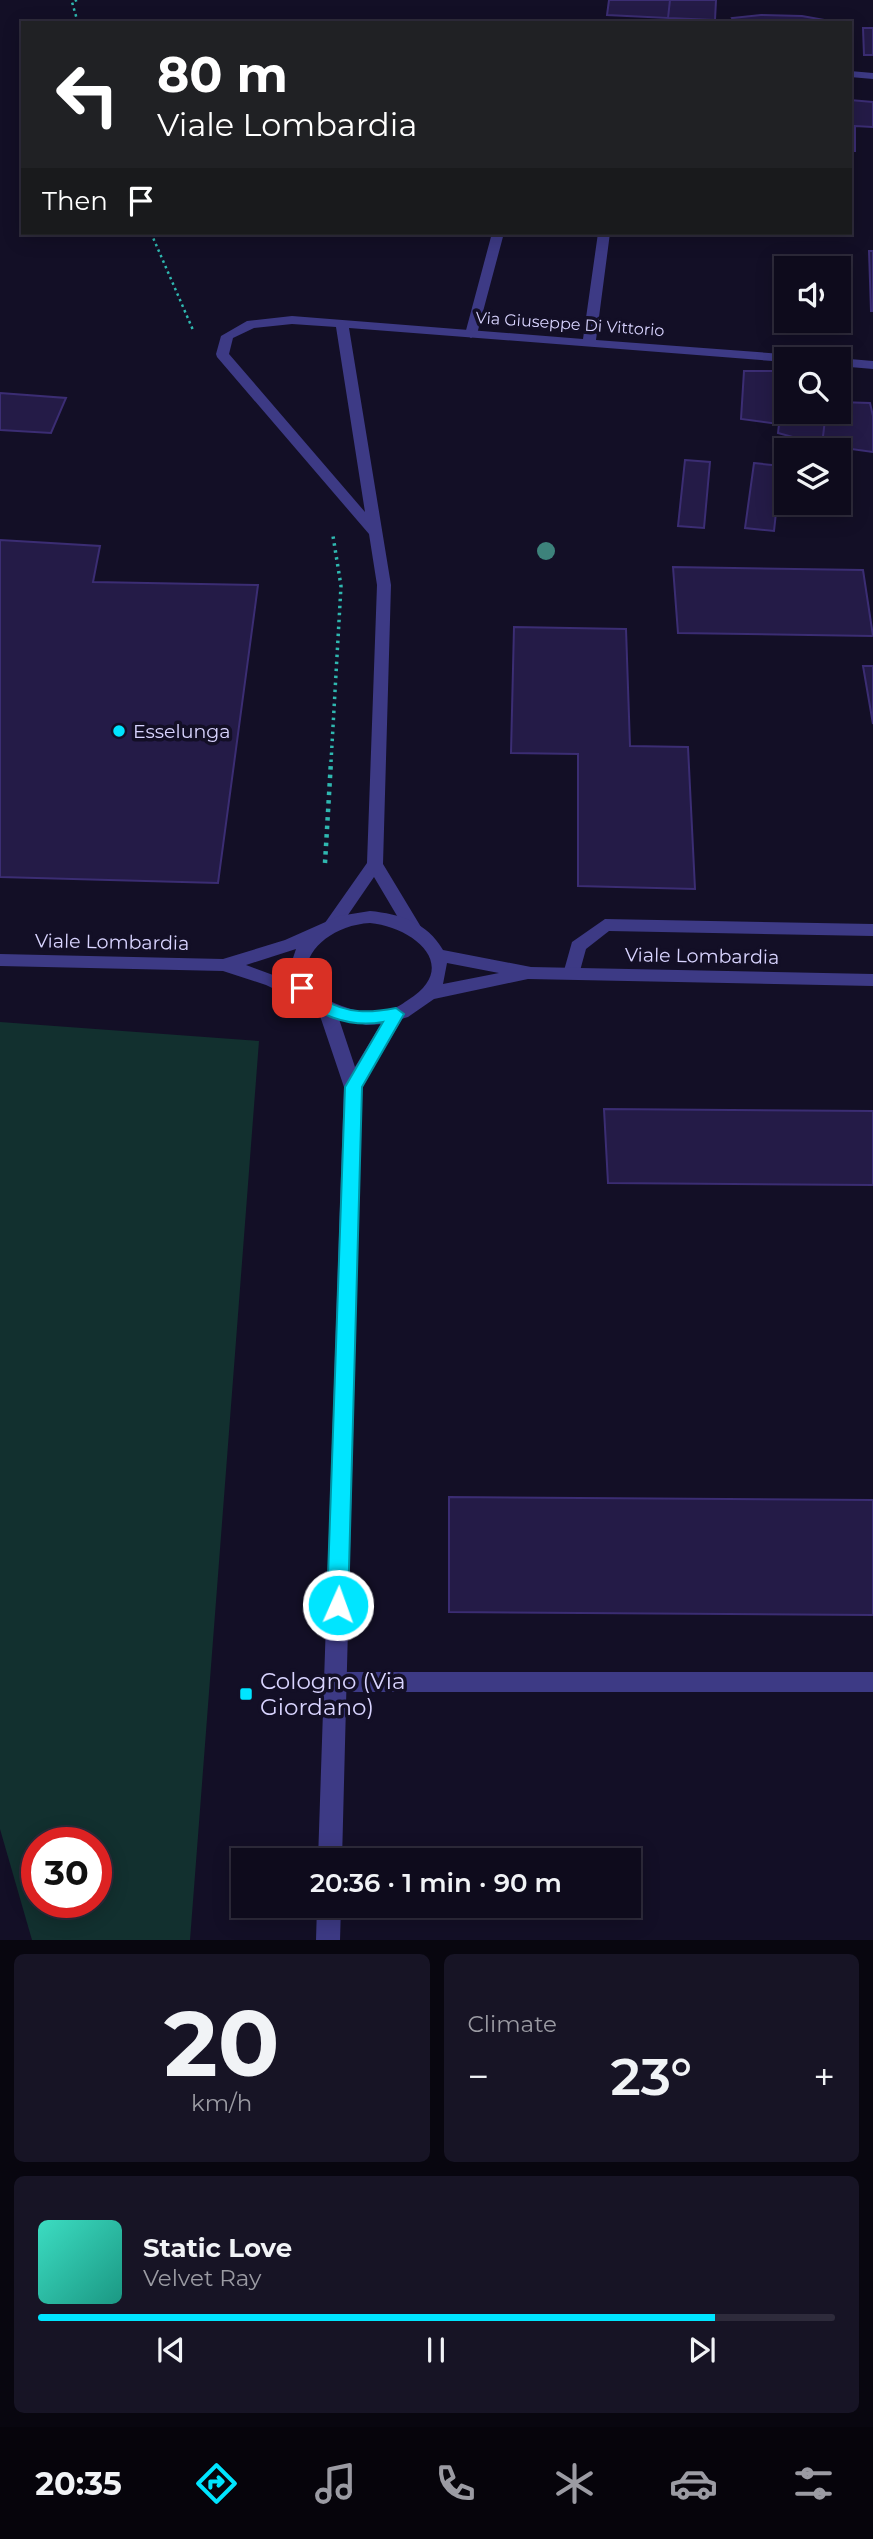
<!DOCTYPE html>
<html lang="en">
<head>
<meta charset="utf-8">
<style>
	body { margin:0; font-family:Montserrat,sans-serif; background:#171425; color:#f1f3f6; height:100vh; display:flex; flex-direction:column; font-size:26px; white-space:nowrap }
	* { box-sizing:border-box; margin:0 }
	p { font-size:23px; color:#9b9ba3 }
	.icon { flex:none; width:38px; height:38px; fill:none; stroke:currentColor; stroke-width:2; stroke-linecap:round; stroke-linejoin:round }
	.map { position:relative; height:1940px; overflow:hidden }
	.drawer { display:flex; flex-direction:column; gap:14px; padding:14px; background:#08060f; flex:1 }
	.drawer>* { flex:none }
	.guide { position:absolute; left:21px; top:21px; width:831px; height:214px; border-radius:0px; box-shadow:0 4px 18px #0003,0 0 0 2px #2e2b3b; background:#202124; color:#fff; overflow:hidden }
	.tools { position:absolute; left:774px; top:256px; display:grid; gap:14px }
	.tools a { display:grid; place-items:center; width:77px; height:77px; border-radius:0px; background:#0e0b1c; box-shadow:0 4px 18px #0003,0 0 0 2px #2e2b3b; font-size:35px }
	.speed { position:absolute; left:21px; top:1827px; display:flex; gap:14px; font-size:35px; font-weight:700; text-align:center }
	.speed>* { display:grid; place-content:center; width:91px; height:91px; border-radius:50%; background:#0e0b1c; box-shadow:0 4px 18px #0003,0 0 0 2px #2e2b3b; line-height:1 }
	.speed .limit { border:10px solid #d22; background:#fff; color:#111 }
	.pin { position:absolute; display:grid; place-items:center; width:60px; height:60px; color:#fff; margin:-30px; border-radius:14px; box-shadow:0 4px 10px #0006 }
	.me { position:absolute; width:77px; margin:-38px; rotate:2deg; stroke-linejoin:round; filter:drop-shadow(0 0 5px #0008) }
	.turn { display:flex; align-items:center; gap:24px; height:147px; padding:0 21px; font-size:32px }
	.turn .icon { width:91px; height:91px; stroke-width:2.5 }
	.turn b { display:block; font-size:49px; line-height:60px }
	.then { display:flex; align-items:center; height:66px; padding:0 21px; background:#0003; gap:14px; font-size:26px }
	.big { font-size:52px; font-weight:600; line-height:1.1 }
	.drawer .tile { flex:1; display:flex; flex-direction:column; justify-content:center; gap:10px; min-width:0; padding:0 24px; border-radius:10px; background:#171425 }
	.drawer .dial { align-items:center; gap:0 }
	.dial b { font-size:91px; line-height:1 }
	.song { display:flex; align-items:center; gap:21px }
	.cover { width:84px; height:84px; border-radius:10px; background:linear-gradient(135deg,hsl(170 70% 55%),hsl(170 70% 35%)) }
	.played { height:7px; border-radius:4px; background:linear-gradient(90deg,#00e5ff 85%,#2e2b3b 85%) }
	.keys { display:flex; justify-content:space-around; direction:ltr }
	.heat { display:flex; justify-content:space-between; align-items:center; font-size:38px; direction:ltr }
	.drawer .tiles { flex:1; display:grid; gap:14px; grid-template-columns:1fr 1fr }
	.tile:last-child { grid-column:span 2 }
	.trip { position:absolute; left:231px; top:1848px; width:410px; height:70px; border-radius:0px; background:#0e0b1c; box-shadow:0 4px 18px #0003,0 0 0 2px #2e2b3b; font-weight:600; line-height:70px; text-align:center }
	.dock { display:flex; height:112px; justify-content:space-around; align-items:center; background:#06040b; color:#9b9ba3 }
	.dock .icon { width:49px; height:49px }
	.dock .selected { color:#00e5ff }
	.dock b { font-size:32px; color:#f1f3f6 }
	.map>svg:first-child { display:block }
	.green { fill:#12302f; fill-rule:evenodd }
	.building { fill:#241b47; stroke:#3b2d73; stroke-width:2 }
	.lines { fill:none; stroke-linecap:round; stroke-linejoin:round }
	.path-far2 { stroke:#2fb8b0; stroke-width:2.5; stroke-dasharray:2.5 3.5; stroke-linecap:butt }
	.path-far1 { stroke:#2fb8b0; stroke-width:3.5; stroke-dasharray:2.5 4.5; stroke-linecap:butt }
	.path { stroke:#2fb8b0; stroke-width:4.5; stroke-dasharray:3.5 5; stroke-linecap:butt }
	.service { fill:#3d3a85; fill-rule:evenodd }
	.minor { fill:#3d3a85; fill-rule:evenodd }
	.tertiary { fill:#3d3a85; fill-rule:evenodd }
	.tree { fill:#3d827b }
	.route { fill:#00e5ff; stroke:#0095a6; stroke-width:2 }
	.poi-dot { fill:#00e5ff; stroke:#130f26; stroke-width:2.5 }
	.labels { text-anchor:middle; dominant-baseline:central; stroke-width:7; stroke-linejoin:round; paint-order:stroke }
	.far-street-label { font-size:16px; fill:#d9d4ff; stroke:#130f26 }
	.poi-label { font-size:19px; fill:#d9d4ff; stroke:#130f26; text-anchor:start }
	.street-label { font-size:19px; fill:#d9d4ff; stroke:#130f26 }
	.near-poi-label { font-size:23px; fill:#d9d4ff; stroke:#130f26; text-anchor:start }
</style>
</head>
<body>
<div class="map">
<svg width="873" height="1941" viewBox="0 0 873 1941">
	<rect width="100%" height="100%" fill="#130f26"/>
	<path class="green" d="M0,1022L259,1041L190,1940H32L0,1829ZM37,1843H96V1902H37Z"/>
	<path class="building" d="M609,0H670L668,18L607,15Z
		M670,0H716L715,20L668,18Z
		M761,15L802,16L830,21L735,23L732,18Z
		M863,28H873V55H864Z
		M850,100L873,102V127L855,126V151H850Z
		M869,251H873V311H871Z
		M744,371H786V411H826L822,445L778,433L779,424L741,419Z
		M0,393L66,398L51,433L0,430Z
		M838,402L870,403L873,416V452L822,445L826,411H838Z
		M685,460L710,462L704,528L678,526Z
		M754,463L781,466L774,531L745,528Z
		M0,540L100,546L93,582L258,585L218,883L0,877Z
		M673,567L863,570L873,636L678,633Z
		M514,627L626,629L630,746L688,747L695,889L578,886V754L511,753Z
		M863,666H873V724Z
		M604,1109L873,1111V1185L608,1183Z
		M449,1497L873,1500V1615L449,1612Z"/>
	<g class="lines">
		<path class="path-far2" d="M77,0L72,2L78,23
			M151,233L193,330"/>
		<path class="path-far1" d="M331,762L341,586L333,536"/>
		<path class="path" d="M325,863L331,761"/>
		<path class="service" d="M492,233H504L477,334L471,338L465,334Z
			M605,919L873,924V936L609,931L586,949L578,978H566L563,974L572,942Z
			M335,1672H873V1692H335L327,1689L324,1682L327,1675Z"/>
		<path class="minor" d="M850,71L873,73V79L850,77Z
			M598,233H610L596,340L796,355L802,359H786V362L349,328L391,585L383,864L421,927L418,931H406L374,877L339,928H327L324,924L327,920L367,863L377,585L369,534L217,357L216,354L221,336L247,321L292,316L583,339ZM292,324L336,327L365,512L229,354L233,338L254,328Z
			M838,358L873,361V369L838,366V359H835Z
			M326,1001L332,1002L335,1007L355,1067L390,1009H402L405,1014L362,1087L342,1860H318L344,1087L317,1007L320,1002Z
			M317,1906H341L340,1941H316Z"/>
		<path class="tertiary" d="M370,911C400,914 427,922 443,950L531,967L873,974V986L528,979L434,999L408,1017L384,1024L366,1025L324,1013L266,985L223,971L0,966V954L223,959L285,940L339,916ZM370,923C413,927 462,966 408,1000C401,1005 393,1010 384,1011C370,1014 355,1011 342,1006C275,982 315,926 370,923ZM296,949L290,967L292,982L246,965ZM447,963L499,973L443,984Z"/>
	</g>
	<circle class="tree" cx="546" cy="551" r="9"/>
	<path class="route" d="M302,982C312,985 316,995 324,1000C348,1014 370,1013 396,1008L404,1014L362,1087L348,1605L345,1611L338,1614L330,1611L327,1605L345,1087L383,1022C351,1028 312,1016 294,988Z"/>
	<g class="poi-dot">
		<circle cx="119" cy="731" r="7"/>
		<rect x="239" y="1687" width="14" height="14" rx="3.5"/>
	</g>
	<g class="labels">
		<g class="far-street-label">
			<text transform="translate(570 324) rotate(4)">Via Giuseppe Di Vittorio</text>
		</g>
		<g class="poi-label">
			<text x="133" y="731">Esselunga</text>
		</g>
		<g class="street-label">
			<text transform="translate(112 942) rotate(1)">Viale Lombardia</text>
			<text transform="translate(702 956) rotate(1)">Viale Lombardia</text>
		</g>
		<g class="near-poi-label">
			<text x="260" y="1681">Cologno (Via<tspan x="260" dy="26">Giordano)</tspan></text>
		</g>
	</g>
</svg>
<div class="tools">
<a><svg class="icon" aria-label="sound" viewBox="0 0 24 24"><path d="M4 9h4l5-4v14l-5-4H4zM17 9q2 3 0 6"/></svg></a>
<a><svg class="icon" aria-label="search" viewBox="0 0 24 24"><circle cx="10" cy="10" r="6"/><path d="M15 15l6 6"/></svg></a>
<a><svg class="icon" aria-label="layers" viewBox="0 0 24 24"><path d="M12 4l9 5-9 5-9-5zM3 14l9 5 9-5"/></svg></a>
</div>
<div class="speed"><div class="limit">30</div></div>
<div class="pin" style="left:302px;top:988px;background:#d93025"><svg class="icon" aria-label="arrive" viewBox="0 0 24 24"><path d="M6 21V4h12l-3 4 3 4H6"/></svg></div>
<svg class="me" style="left:338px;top:1605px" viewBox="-20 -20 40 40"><circle r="17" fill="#00e5ff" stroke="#fff" stroke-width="3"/><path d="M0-11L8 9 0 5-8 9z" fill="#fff"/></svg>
<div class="trip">20:36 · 1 min · 90 m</div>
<div class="guide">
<div class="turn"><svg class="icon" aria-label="left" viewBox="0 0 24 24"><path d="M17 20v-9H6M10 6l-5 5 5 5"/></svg><div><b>80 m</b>Viale Lombardia</div></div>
<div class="then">Then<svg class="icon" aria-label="arrive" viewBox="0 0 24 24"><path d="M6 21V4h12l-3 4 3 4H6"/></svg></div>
</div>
</div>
<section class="drawer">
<div class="tiles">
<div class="tile dial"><b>20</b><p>km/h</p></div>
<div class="tile"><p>Climate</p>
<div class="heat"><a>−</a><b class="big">23°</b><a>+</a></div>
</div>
<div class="tile">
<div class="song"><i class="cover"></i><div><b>Static Love</b><p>Velvet Ray</p></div></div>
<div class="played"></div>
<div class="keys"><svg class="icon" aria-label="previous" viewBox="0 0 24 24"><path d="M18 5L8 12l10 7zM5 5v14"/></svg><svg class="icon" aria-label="pause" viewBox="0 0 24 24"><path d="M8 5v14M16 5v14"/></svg><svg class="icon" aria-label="next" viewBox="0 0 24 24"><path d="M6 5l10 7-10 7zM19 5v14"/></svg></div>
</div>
</div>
</section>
<nav class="dock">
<b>20:35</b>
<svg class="icon selected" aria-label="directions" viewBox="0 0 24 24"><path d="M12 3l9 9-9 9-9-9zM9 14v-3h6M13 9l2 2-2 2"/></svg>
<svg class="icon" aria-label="music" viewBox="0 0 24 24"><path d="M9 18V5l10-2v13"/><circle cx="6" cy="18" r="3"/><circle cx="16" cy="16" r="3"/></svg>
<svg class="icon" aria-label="phone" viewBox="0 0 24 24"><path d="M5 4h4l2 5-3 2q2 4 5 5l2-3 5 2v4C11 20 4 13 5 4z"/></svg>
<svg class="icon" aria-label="climate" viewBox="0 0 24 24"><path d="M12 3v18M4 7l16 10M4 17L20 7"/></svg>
<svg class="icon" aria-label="car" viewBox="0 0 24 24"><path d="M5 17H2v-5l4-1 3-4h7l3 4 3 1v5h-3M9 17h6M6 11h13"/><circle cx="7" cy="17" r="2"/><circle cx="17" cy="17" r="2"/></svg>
<svg class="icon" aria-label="filters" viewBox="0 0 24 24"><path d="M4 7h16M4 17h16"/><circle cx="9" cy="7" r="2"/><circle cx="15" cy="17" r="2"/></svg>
</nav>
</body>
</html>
